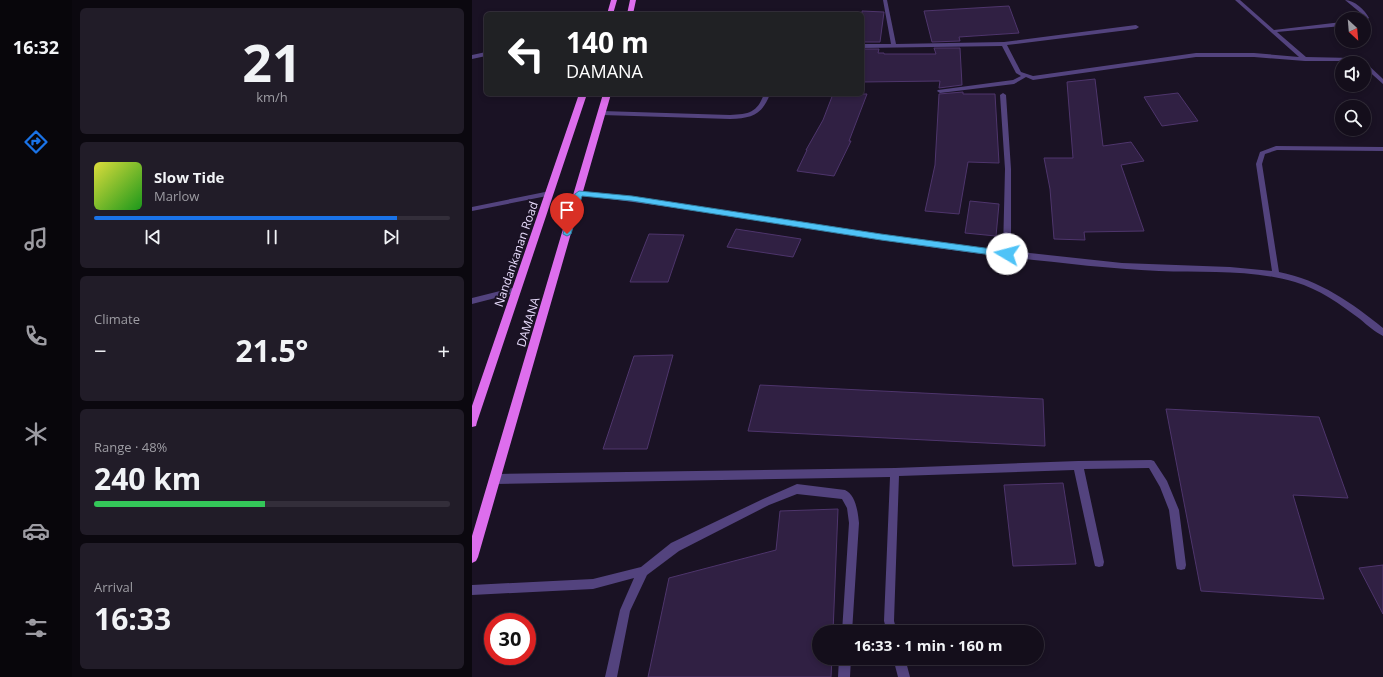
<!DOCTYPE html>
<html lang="en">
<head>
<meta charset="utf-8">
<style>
	body { margin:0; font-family:"Open Sans",sans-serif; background:#211c28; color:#f1f3f6; height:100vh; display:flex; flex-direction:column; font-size:15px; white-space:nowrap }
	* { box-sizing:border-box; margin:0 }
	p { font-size:13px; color:#9d9ca3 }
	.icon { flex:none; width:22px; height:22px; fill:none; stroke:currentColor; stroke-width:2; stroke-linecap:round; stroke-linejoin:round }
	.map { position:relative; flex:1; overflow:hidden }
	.drawer { display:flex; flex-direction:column; gap:8px; padding:8px; background:#0b080f; width:400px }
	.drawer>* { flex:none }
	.top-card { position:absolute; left:12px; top:12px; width:380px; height:84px; border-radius:6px; box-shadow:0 2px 6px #0003,0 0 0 1px #332e3a; background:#202124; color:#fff; overflow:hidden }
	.needle { width:26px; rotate:154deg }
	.buttons { position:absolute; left:863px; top:12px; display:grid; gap:8px }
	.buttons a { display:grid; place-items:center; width:36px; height:36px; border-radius:50%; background:#140e1b; box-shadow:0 2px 6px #0003,0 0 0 1px #332e3a; font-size:20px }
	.speed { position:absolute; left:12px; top:613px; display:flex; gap:8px; font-size:20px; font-weight:700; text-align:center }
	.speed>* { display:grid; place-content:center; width:52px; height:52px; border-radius:50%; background:#140e1b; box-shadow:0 2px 6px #0003,0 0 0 1px #332e3a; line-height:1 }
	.speed .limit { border:6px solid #d22; background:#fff; color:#111 }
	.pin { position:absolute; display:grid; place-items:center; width:34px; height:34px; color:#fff; margin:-41px -17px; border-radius:50% 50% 50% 0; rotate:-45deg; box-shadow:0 0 4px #0007 }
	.pin .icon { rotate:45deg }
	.me { position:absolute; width:44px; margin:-22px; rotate:278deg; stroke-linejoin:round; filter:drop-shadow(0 0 3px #0008) }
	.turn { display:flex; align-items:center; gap:14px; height:84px; padding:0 16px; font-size:18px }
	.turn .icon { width:52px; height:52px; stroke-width:2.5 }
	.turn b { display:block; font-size:28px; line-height:34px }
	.big { font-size:30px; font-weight:700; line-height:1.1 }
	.drawer .card { flex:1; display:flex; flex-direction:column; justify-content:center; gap:6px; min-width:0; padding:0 14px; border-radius:6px; background:#211c28 }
	.drawer .dial { align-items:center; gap:0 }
	.dial b { font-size:52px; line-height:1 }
	.song { display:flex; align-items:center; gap:12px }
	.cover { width:48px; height:48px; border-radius:6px; background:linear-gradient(135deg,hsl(60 70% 55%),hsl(120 70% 35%)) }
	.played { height:4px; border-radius:2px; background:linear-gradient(90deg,#1a73e8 85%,#332e3a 85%) }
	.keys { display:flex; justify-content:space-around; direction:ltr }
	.heat { display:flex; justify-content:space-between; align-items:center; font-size:22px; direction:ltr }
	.charge { height:6px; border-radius:3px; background:linear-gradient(90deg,#34c759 48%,#332e3a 0) }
	.trip { position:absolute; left:340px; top:625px; width:232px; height:40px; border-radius:20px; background:#140e1b; box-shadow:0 2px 6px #0003,0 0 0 1px #332e3a; font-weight:700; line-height:40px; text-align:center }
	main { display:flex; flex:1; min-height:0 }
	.menu { display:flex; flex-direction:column; width:72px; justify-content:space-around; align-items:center; background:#08060b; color:#9d9ca3 }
	.menu .icon { width:28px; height:28px }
	.menu .on { color:#1a73e8 }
	.menu b { font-size:18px; color:#f1f3f6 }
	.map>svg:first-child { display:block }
	.building { fill:#302043; stroke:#4e356c }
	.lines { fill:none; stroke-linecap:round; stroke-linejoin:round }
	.lane { fill:#53437e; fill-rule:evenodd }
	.street { fill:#53437e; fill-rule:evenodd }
	.primary { fill:#dd6eed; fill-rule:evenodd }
	.route { fill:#4fc3f7; stroke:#337fa1 }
	.labels { text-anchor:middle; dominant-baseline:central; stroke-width:4; stroke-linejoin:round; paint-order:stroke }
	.street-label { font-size:12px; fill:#e6dafa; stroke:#1a1224 }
</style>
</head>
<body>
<main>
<nav class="menu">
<b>16:32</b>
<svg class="icon on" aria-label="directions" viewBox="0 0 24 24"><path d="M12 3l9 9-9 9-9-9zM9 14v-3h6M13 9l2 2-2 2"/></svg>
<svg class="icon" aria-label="music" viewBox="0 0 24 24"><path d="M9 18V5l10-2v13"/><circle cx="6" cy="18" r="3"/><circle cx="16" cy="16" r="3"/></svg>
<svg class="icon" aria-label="phone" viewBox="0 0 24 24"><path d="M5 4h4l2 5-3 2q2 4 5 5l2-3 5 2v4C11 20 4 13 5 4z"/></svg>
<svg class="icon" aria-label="climate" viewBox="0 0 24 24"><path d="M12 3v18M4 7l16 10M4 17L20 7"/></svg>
<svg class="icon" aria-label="car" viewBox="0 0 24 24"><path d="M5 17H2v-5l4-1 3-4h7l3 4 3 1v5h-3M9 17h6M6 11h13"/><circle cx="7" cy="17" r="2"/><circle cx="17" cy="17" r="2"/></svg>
<svg class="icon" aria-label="filters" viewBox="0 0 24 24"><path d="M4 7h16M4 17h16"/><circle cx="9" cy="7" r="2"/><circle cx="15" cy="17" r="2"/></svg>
</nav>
<section class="drawer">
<div class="card dial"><b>21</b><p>km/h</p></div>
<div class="card">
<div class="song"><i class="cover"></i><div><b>Slow Tide</b><p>Marlow</p></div></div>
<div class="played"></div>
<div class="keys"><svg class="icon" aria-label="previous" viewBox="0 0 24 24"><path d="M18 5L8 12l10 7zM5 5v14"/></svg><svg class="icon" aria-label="pause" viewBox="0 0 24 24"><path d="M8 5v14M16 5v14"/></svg><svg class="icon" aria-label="next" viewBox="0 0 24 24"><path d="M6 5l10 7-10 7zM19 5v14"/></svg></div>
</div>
<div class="card"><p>Climate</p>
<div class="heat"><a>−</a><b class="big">21.5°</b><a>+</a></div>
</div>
<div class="card"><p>Range · 48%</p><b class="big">240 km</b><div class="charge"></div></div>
<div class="card"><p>Arrival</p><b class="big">16:33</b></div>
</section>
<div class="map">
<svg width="911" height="677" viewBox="0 0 911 677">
	<rect width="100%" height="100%" fill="#1a1224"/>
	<path class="building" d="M537,6L547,33L487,37L488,41L460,42L452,11Z
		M390,11L412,12L408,42H390Z
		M462,48H488L490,85L467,88L468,81L390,82V49H407L406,53H412V54H464Z
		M623,79L631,146L659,142L672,161L649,165L672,231L612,232L613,240L582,239L578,189L572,158H601L595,82Z
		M491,92V94H523L527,163L496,162L487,214L453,211L463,165L467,94Z
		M706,93L726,121L690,126L672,97Z
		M361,94H395L377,141H379L362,176L325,171L335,150H334L351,120Z
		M498,201L527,204L524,236L493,233Z
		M264,229L329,239L321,257L255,247Z
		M177,234L212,235L196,282H158Z
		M201,355L175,449H131L162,356Z
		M288,385L571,399L573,446L276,431Z
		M694,409L847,417L876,498L821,495L852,599L729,591Z
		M591,483L604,564L541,566L532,485Z
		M366,509L361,632H347V658H360L359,677H176L197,578L304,550L308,511Z
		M911,565V614L887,568Z"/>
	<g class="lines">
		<path class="lane" d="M292,94H298C290,115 280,118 258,119L130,115L127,113L130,111L258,115C277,114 285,113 292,94Z
			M325,484L373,490C384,495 386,513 387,523L380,632H370L377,523L375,508L370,499L325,494L297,505L207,551L175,575L158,611L145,677H133L148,610L162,578L121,589L0,595V585L121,579L169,567L199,543L291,499Z
			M367,658H379L378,677H366Z"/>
		<path class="street" d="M411,0H415L424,44L532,42L664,25L667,27L664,29L535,45L549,72L561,76L724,53H782L827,57L763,0H768L802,30L870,22V26L805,32L834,57L881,58L894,63L911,79V84L892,67V63H885L878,61H833L782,57H724L561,80L554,77L542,84L468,93L465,91L466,90L541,80L549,76L544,73L530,46L390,48V44H419Z
			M873,0C882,0 893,10 897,18L892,22V19H890L892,18L890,14Z
			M14,52V56L0,59V55Z
			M531,93L534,95L539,169V251L650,263L758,267L800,271L784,164L788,152L804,146L911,147V151L805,150L793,154L790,164L807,272C848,280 880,303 911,328V336C903,332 895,325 888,319C868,304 847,289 823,282C779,269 733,273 687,271C636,269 585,262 534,257C391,240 250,212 107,195L104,193L107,191C249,207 389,235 531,251L533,169L528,95Z
			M78,191H80V195L0,211V207Z
			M44,287L48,290L47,292L0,304V298Z
			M679,460L682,461L695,481L707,510L714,565L713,569L709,570L705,569L704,565L697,510L688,487L677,468L612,469L632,562L631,566L627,567L623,566L622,562L602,470L427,476L422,621L425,632H415L412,621L418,477L23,484L20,482L18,479L20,476L23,474L423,468L606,461Z
			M421,658H433L438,677H426Z"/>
		<path class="primary" d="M139,0H145L141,14H135Z
			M158,0H164L161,14H155Z
			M107,94H115L5,422L4,426L0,427V406Z
			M131,94H139L6,557L4,561L0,563V536Z"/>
	</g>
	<path class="route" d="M107,191L160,196L409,234L535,251L539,254L535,257L409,240L160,201L110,196L99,234L95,236L91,234L103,194Z"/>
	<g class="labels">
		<g class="street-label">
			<text transform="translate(44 254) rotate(-71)">Nandankanan Road</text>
			<text transform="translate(56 322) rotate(-73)">DAMANA</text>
		</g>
	</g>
</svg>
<div class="buttons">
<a><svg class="needle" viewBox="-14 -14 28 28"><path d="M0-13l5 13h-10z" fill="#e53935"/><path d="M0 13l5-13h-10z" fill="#9d9ca3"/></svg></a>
<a><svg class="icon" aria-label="sound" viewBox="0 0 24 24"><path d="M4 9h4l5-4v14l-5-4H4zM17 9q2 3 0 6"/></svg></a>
<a><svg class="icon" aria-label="search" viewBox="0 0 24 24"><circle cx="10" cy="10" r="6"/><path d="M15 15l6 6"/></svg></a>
</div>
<div class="speed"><div class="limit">30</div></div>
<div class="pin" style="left:95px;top:234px;background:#d93025"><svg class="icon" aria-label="arrive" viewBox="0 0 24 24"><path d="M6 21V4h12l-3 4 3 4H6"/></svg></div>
<svg class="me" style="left:535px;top:254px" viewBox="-20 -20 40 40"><circle r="19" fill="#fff"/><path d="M0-13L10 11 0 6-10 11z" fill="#4fc3f7"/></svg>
<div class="trip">16:33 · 1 min · 160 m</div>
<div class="top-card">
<div class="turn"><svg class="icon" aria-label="left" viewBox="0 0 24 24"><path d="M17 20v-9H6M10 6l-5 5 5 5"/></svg><div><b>140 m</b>DAMANA</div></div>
</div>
</div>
</main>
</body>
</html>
